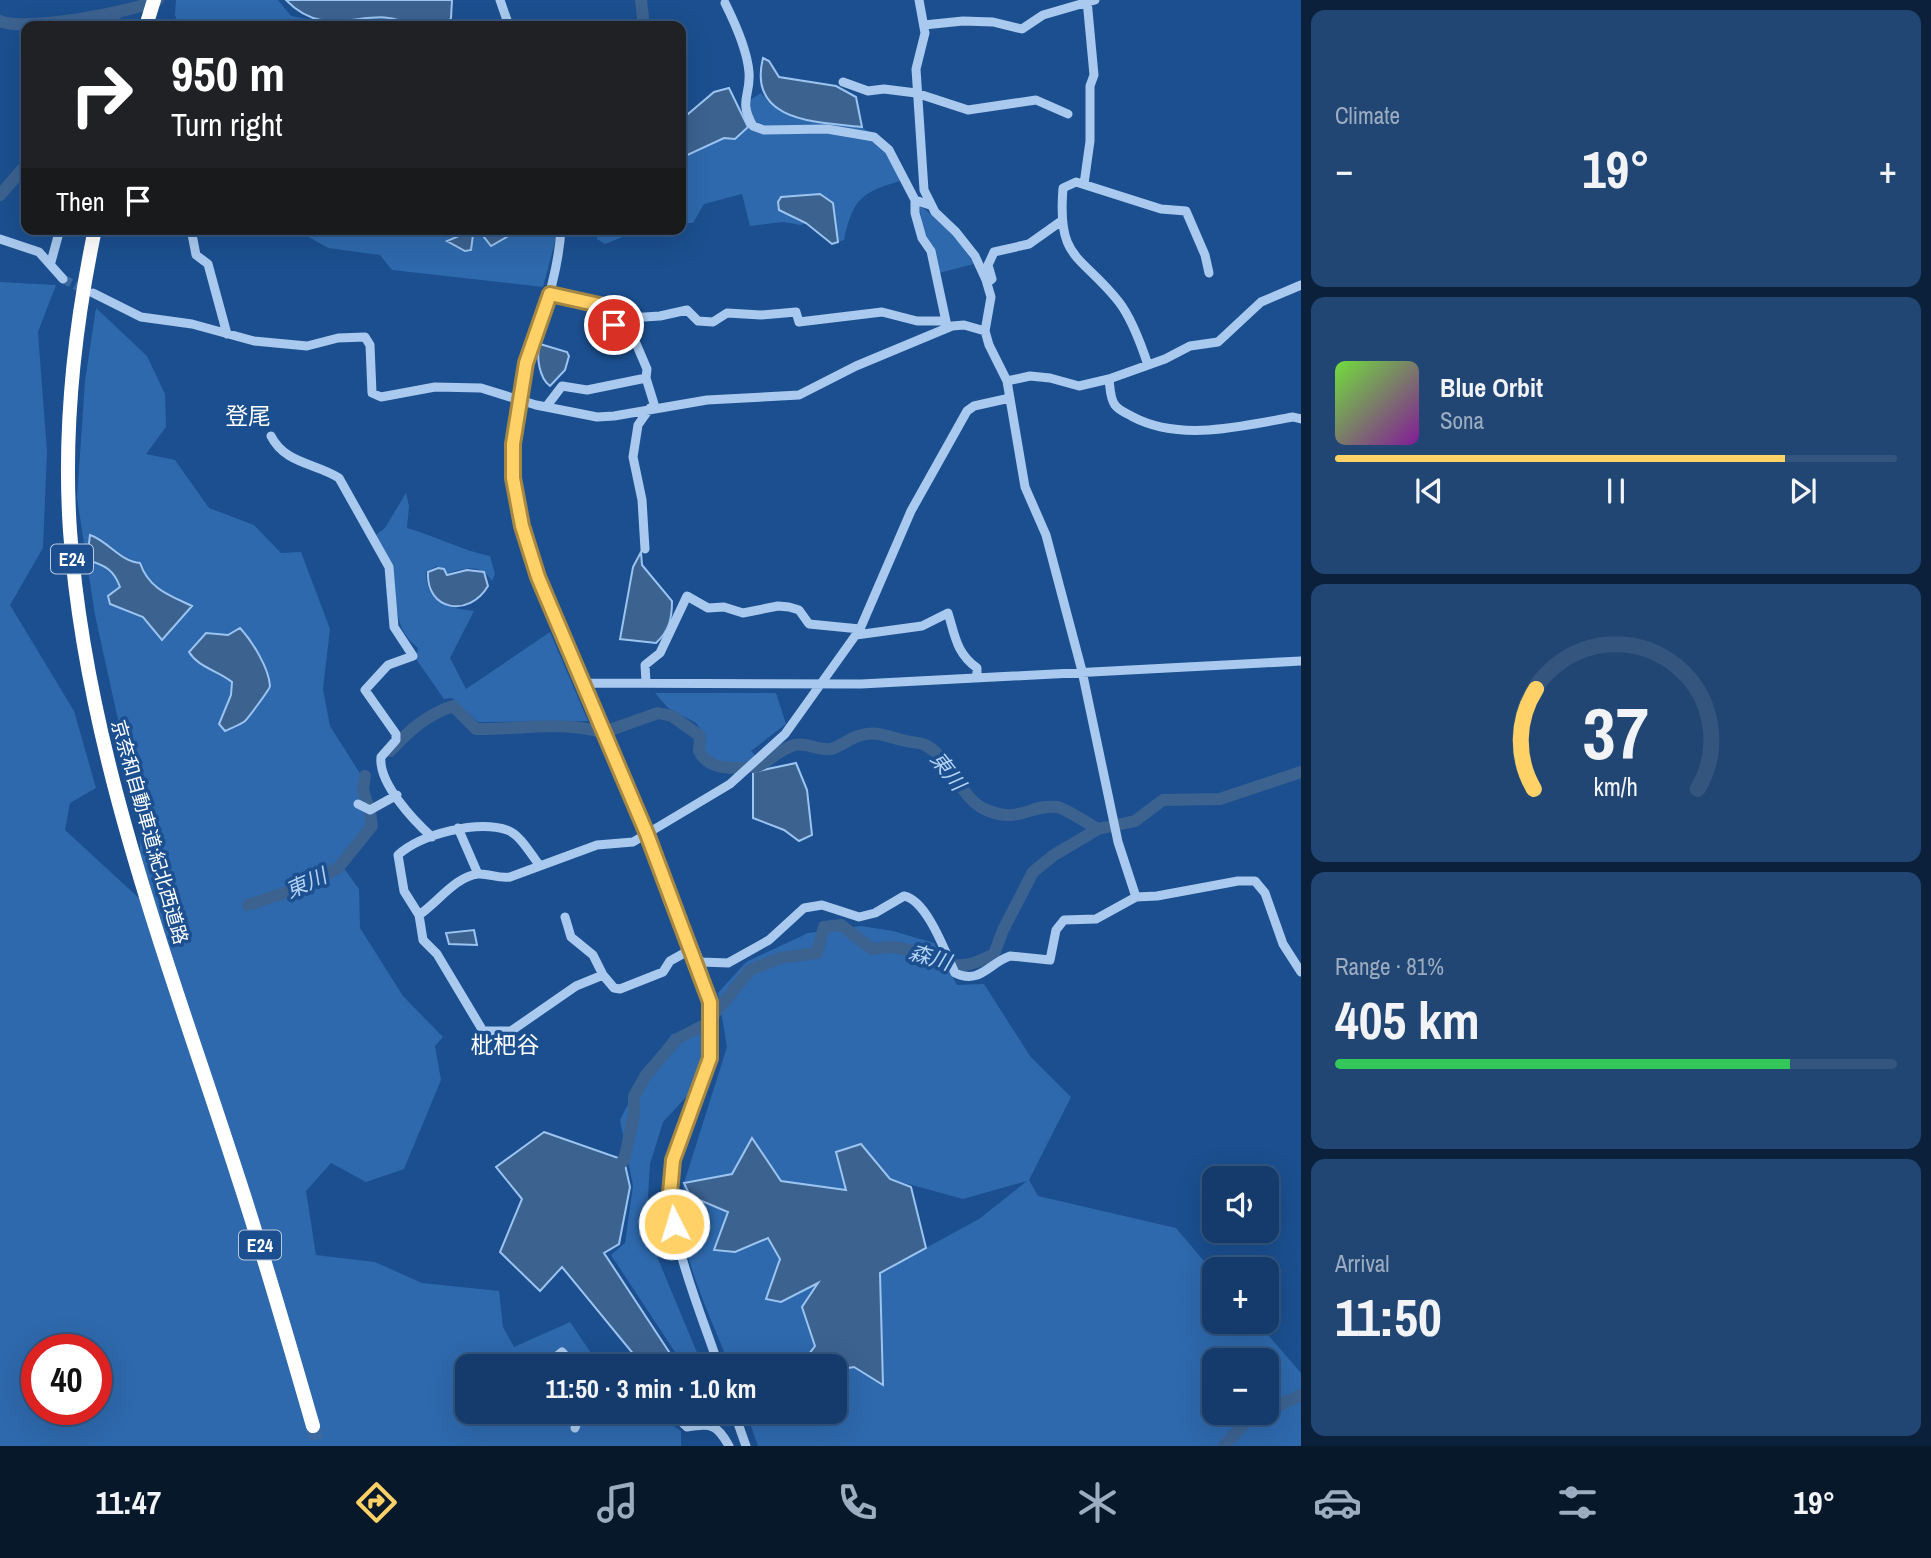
<!DOCTYPE html>
<html lang="en">
<head>
<meta charset="utf-8">
<style>
	body { margin:0; font-family:"Archivo Narrow","Noto Sans JP",sans-serif; background:#214673; color:#f1f3f6; height:100vh; display:flex; flex-direction:column; font-size:26px; white-space:nowrap }
	* { box-sizing:border-box; margin:0 }
	p { font-size:23px; color:#9dadc1 }
	.icon { flex:none; width:38px; height:38px; fill:none; stroke:currentColor; stroke-width:2; stroke-linecap:round; stroke-linejoin:round }
	.map { position:relative; flex:1; overflow:hidden }
	.drawer { display:flex; flex-direction:column; gap:10px; padding:10px; background:#0b203b; width:630px }
	.drawer>* { flex:none }
	.hud { position:absolute; left:21px; top:21px; width:665px; height:214px; border-radius:14px; box-shadow:0 7px 28px #0002,0 0 0 2px #33557e; background:#202124; color:#fff; overflow:hidden }
	.controls { position:absolute; left:1202px; top:1166px; display:grid; gap:14px }
	.controls a { display:grid; place-items:center; width:77px; height:77px; border-radius:14px; background:#143b6b; box-shadow:0 7px 28px #0002,0 0 0 2px #33557e; font-size:35px }
	.speed { position:absolute; left:21px; top:1334px; display:flex; gap:14px; font-size:35px; font-weight:700; text-align:center }
	.speed>* { display:grid; place-content:center; width:91px; height:91px; border-radius:50%; background:#143b6b; box-shadow:0 7px 28px #0002,0 0 0 2px #33557e; line-height:1 }
	.speed .limit { border:10px solid #d22; background:#fff; color:#111 }
	.pin { position:absolute; display:grid; place-items:center; width:60px; height:60px; color:#fff; margin:-30px; border:4px solid #fff; border-radius:50%; box-shadow:0 2px 7px #0007 }
	.me { position:absolute; width:77px; margin:-38px; rotate:355deg; stroke-linejoin:round; filter:drop-shadow(0 0 5px #0008) }
	.turn { display:flex; align-items:center; gap:24px; height:147px; padding:0 35px; font-size:32px }
	.turn .icon { width:91px; height:91px; stroke-width:2.5 }
	.turn b { display:block; font-size:49px; line-height:60px }
	.then { display:flex; align-items:center; height:66px; padding:0 35px; background:#0003; gap:14px; font-size:26px }
	.big { font-size:52px; font-weight:700; line-height:1.1 }
	.drawer .card { flex:1; display:flex; flex-direction:column; justify-content:center; gap:10px; min-width:0; padding:0 24px; border-radius:14px; background:#214673 }
	.drawer .dial { align-items:center; gap:0 }
	.dial svg { height:182px; overflow:visible; fill:none; stroke:#33557e; stroke-width:7; stroke-linecap:round; text-anchor:middle }
	.dial text { fill:#f1f3f6; stroke:none }
	.song { display:flex; align-items:center; gap:21px }
	.cover { width:84px; height:84px; border-radius:10px; background:linear-gradient(135deg,hsl(100 70% 55%),hsl(290 70% 35%)) }
	.played { height:7px; border-radius:4px; background:linear-gradient(90deg,#ffd166 80%,#33557e 80%) }
	.keys { display:flex; justify-content:space-around; direction:ltr }
	.heat { display:flex; justify-content:space-between; align-items:center; font-size:38px; direction:ltr }
	.charge { height:10px; border-radius:5px; background:linear-gradient(90deg,#34c759 81%,#33557e 0) }
	.trip { position:absolute; left:455px; top:1354px; width:392px; height:70px; border-radius:14px; background:#143b6b; box-shadow:0 7px 28px #0002,0 0 0 2px #33557e; font-weight:700; line-height:70px; text-align:center }
	.menu { display:flex; height:112px; justify-content:space-around; align-items:center; background:#08182b; color:#9dadc1 }
	.menu .icon { width:49px; height:49px }
	.menu .current { color:#ffd166 }
	.menu b { font-size:32px; color:#f1f3f6 }
	main { display:flex; flex:1; min-height:0 }
	.map>svg:first-child { display:block }
	.green { fill:#2e69ad; fill-rule:evenodd }
	.water { fill:#3c6290; stroke:#9cc4f0; stroke-width:2 }
	.lines { fill:none; stroke-linecap:round; stroke-linejoin:round }
	.river { stroke:#3c6290; stroke-width:12 }
	.minor-tunnel { stroke:#3d69a0; stroke-width:9; stroke-dasharray:9 4.5; stroke-linecap:butt }
	.highway-tunnel { stroke:#3d69a0; stroke-width:14; stroke-dasharray:14 7; stroke-linecap:butt }
	.minor { stroke:#a9c9ee; stroke-width:9 }
	.highway { stroke:#fff; stroke-width:14 }
	.route-casing { stroke:#a68842; stroke-width:18 }
	.route { stroke:#ffd166; stroke-width:12 }
	.labels { text-anchor:middle; dominant-baseline:central; stroke-width:7; stroke-linejoin:round; paint-order:stroke }
	.shield { fill:#1b4f8f; stroke:#bbcadd; stroke-width:2 }
	.shield-label { font-size:18px; font-weight:bold; fill:#fff }
	.street-label { font-size:19px; fill:#fff; stroke:#1b4f8f }
	.water-label { font-size:21px; font-style:italic; fill:#b5d3f5; stroke:#1b4f8f }
	.quarter-label { font-size:23px; fill:#fff; stroke:#1b4f8f }
</style>
</head>
<body>
<main>
<div class="map">
<svg width="1301" height="1446" viewBox="0 0 1301 1446">
	<rect width="100%" height="100%" fill="#1b4f8f"/>
	<path class="green" d="M278,0L291,16L329,23L367,13L395,16L401,26H179L175,15L176,0Z
		M761,93C785,125 827,115 860,127C879,134 896,163 903,180C863,192 853,197 844,240L838,242L833,203L820,194L781,197L778,202L779,210L806,223L801,225L783,222L750,226L742,194L704,204L693,223H681V158L724,138L735,139L748,127V101Z
		M919,204L955,236L974,264L939,273L934,247L924,234Z
		M287,229H556L557,234L543,287L392,270L380,255L328,248L302,233Z
		M597,229H674L666,235L635,232L605,244L597,239Z
		M0,282L56,285L38,332L47,452L43,548L10,605L74,711L96,788L70,803L65,830L140,899V820L95,615L77,498L85,381L96,308L147,356L165,394L166,427L146,454L175,460L209,508L254,525L281,553L301,552L330,629L323,689L330,726L361,775L368,815V839L343,867L359,889L360,928L403,996L443,1037L435,1046L441,1080L404,1169L366,1182L331,1163L306,1191L316,1255L375,1262L422,1283L499,1291L503,1327L514,1347L570,1322L591,1353L612,1367H467V1412H652L681,1431V1446H0ZM37,1349H96V1409H37Z
		M406,493L409,506L407,528C436,536 460,550 490,556L495,574L492,581C480,563 466,568 448,573L437,566L426,572C425,602 449,608 474,611L450,658L466,689L550,632L588,721L478,722L452,698L444,699L416,659L418,648C391,626 399,603 393,571C390,559 382,546 376,535L385,528Z
		M655,693H776L786,724L751,751L756,756L749,763L721,764L705,753L704,734L696,723L668,708Z
		M861,926L893,931L934,943L957,985L984,984L1030,1056L1071,1097L1029,1180L1038,1196L1176,1228L1214,1273V1321H1256L1301,1373V1446H758L746,1412H835V1370L854,1367L883,1384L880,1273L979,1219L1027,1181L963,1199L890,1179L861,1144L846,1190L781,1181L752,1138L732,1174L684,1183L690,1196L728,1212L715,1249L735,1252L768,1238L780,1259L766,1299L781,1302L819,1281L803,1307L815,1345L799,1367H730C710,1313 670,1240 684,1183L727,1047L718,993L746,962L808,933ZM1214,1360H1267V1412H1214Z
		M706,1028L700,1064L689,1094L663,1122L650,1164L648,1196L656,1254L703,1367H685L611,1255L625,1243L633,1186L620,1120L646,1069L672,1034Z"/>
	<path class="water" d="M286,0H452L451,18L447,26H411C372,0 329,45 286,0Z
		M763,58L769,61L779,77L836,86L856,97L862,127C816,122 747,122 763,58Z
		M729,88L748,127L735,139L724,138L681,158V120L714,92Z
		M820,194L833,203L838,242L832,244L806,223L779,210L778,202L781,197Z
		M492,229H527L528,230L512,234L491,246L484,237Z
		M468,232L473,235L471,250L465,251L447,241Z
		M540,344L567,352L569,356L565,370L550,386C539,378 536,356 540,344Z
		M90,535C108,541 121,562 140,563C149,589 169,595 192,606L162,640L143,617L110,604L108,596L120,587C114,570 105,565 87,560Z
		M641,552L642,565L672,601C672,619 669,631 656,643L620,639L633,567Z
		M438,568L444,569L447,575L467,570L484,572L488,586C469,618 426,611 428,572Z
		M240,628C252,641 269,668 270,686C270,689 248,718 245,721C240,725 231,728 225,731L219,724L231,695L232,682C217,670 199,668 189,652L206,633L228,635Z
		M796,763L807,790L812,835L799,841L784,830L753,818V772Z
		M474,930L477,945L449,944L446,933Z
		M544,1132L624,1160L630,1187L619,1244L604,1253L679,1367H644L562,1267L540,1291L500,1252L522,1199L496,1167Z
		M752,1138L781,1181L846,1190L836,1152L861,1144L890,1179L911,1187L926,1248L880,1273L883,1385L854,1367L835,1370V1367H799L815,1346L802,1307L818,1283L781,1302L766,1299L780,1259L768,1238L735,1252L714,1250L728,1212L690,1196L684,1183L732,1174Z"/>
	<g class="lines">
		<path class="river" d="M641,0L644,26
			M0,21C25,32 132,12 158,0
			M103,26L117,13
			M0,195L26,165
			M610,730L658,713L672,716L700,736L699,751C708,769 728,768 746,768
			M390,751C409,731 426,715 453,706L476,729C515,730 559,721 597,731
			M753,767C766,766 779,748 795,745C807,742 818,751 831,749C838,747 844,743 851,739C874,728 884,736 906,741C913,743 921,742 927,746C954,762 959,800 989,811C1020,823 1031,804 1057,807C1065,808 1088,824 1098,829
			M365,776L363,790L369,809
			M248,905L302,887L338,868L372,826L370,812
			M613,1170L624,1160L634,1115V1096L646,1075L677,1039L706,1024L750,970L780,958L817,953L824,927L841,925L872,949C880,948 890,946 899,948C942,954 947,980 994,954L1003,930L1033,872L1054,855L1098,829L1135,821L1163,800L1220,799L1301,772
			M1267,1411L1301,1395
			M1224,1446L1246,1422L1265,1412"/>
		<path class="minor-tunnel" d="M63,279L85,290"/>
		<path class="highway-tunnel" d="M313,1426L318,1446"/>
		<path class="minor" d="M500,0L509,26
			M919,0L925,33L916,69L924,190L935,212L956,232L975,256L986,280L991,297L985,331L989,345L1007,381L1025,487L1046,535L1082,671L1118,842L1136,897
			M725,3C735,23 747,49 749,72C751,96 738,100 753,126L764,130L827,129L874,137L889,150L915,200L930,205
			M924,25L963,21L993,22L1022,29L1043,15L1095,0
			M843,82L868,91L884,89L916,93L968,110L1036,100L1068,114
			M1084,184L1090,141V86L1094,75L1087,0
			M915,200V213L922,238L931,251L947,326
			M191,229L196,255L208,264L227,334
			M561,229C556,315 502,393 514,481C522,543 548,600 572,657C604,735 638,812 669,890C684,926 705,965 711,1003C719,1060 688,1105 674,1158C658,1218 700,1308 719,1367
			M0,239L39,252L63,279
			M51,262L60,229
			M987,283L992,279L988,265L994,252L1029,244L1060,222
			M93,293L141,317L192,324L254,341L307,346L338,338L365,337L370,345L372,393L381,397L435,387L481,388L536,405L597,417L614,416L707,400L799,395L856,366L952,326L964,325L985,331
			M613,319L660,316L687,310L698,321L713,322L727,313L761,315L796,312L799,322L882,312L917,321H945
			M1148,365C1141,344 1132,319 1119,302C1080,253 1057,261 1063,188L1076,182L1161,209L1186,211L1205,255L1209,273
			M646,378L655,407
			M1109,379C1110,387 1110,399 1115,405C1119,411 1127,413 1133,417C1181,442 1242,426 1293,417L1301,419
			M1007,381L1030,376L1050,378L1079,386L1109,379L1165,359L1190,346L1218,342L1261,302L1301,285
			M546,407L562,386L587,390L646,378L647,369L635,341L614,325L604,306L549,294
			M271,436C285,464 316,463 339,478L389,567L394,627L413,656L388,665L365,690L396,734V740L381,757C378,783 414,821 432,837
			M645,549L642,500L633,457L638,425L650,408
			M856,635L922,626L948,613C955,635 956,653 977,668V678
			M646,682L645,665L660,653L687,596L708,608L724,607L743,613L778,606L789,607L799,610L809,624L860,629
			M583,683L861,684L1301,661
			M358,804L370,810L397,795
			M458,828L478,874
			M540,866C532,856 520,834 507,830C477,820 421,834 398,855L404,891L419,915L423,940L437,954L483,1031H511L576,986L603,975L614,988L620,989L663,972L670,961L688,951L702,962L728,963L769,940L804,908L822,905L859,917L875,913L904,896C927,900 946,954 955,973C980,985 989,963 1010,956L1050,960L1056,930L1064,920L1096,919L1136,897L1157,896L1238,881H1255L1265,893L1283,944L1301,972
			M419,915C437,903 456,876 478,874C489,873 498,879 510,877L597,845L633,842L730,784L785,734L860,629L911,511L967,411L974,406L1010,398
			M565,917L571,937L593,955L603,975
			M561,1367L557,1356L562,1352L575,1367
			M671,1412L687,1427C711,1423 717,1424 729,1446
			M734,1412L746,1446
			M575,1428L580,1412"/>
		<path class="highway" d="M146,26L154,0
			M95,229C74,329 63,429 70,531C86,754 170,966 238,1177C265,1259 289,1343 313,1426"/>
	</g>
	<g class="lines">
		<g class="route-casing">
			<path id="route" d="M614,325L604,306L550,294L526,363L513,444V478L522,526L538,577L647,834L710,1002V1058L673,1160L669,1204L674,1224"/>
		</g>
		<use href="#route" class="route"/>
	</g>
	<g class="labels">
		<g class="shield">
			<rect x="51" y="544.5" width="42" height="29" rx="5"/>
			<rect x="239" y="1230.5" width="42" height="29" rx="5"/>
		</g>
		<g class="shield-label">
			<text x="72" y="559">E24</text>
			<text x="260" y="1245">E24</text>
		</g>
		<g class="street-label">
			<text transform="translate(150 832) rotate(74)">京奈和自動車道;紀北西道路</text>
		</g>
		<g class="water-label">
			<text transform="translate(948 771) rotate(52)">東川</text>
			<text transform="translate(306 883) rotate(-24)">東川</text>
			<text transform="translate(930 957) rotate(16)">森川</text>
		</g>
		<g class="quarter-label">
			<text x="248" y="415">登尾</text>
			<text x="505" y="1044">枇杷谷</text>
		</g>
	</g>
</svg>
<div class="controls">
<a><svg class="icon" aria-label="sound" viewBox="0 0 24 24"><path d="M4 9h4l5-4v14l-5-4H4zM17 9q2 3 0 6"/></svg></a>
<a>+</a>
<a>−</a>
</div>
<div class="speed"><div class="limit">40</div></div>
<div class="pin" style="left:614px;top:325px;background:#d93025"><svg class="icon" aria-label="arrive" viewBox="0 0 24 24"><path d="M6 21V4h12l-3 4 3 4H6"/></svg></div>
<svg class="me" style="left:674px;top:1224px" viewBox="-20 -20 40 40"><circle r="17" fill="#ffd166" stroke="#fff" stroke-width="3"/><path d="M0-11L8 9 0 5-8 9z" fill="#fff"/></svg>
<div class="trip">11:50 · 3 min · 1.0 km</div>
<div class="hud">
<div class="turn"><svg class="icon" aria-label="right" viewBox="0 0 24 24"><path d="M7 20v-9h11M14 6l5 5-5 5"/></svg><div><b>950 m</b>Turn right</div></div>
<div class="then">Then<svg class="icon" aria-label="arrive" viewBox="0 0 24 24"><path d="M6 21V4h12l-3 4 3 4H6"/></svg></div>
</div>
</div>
<section class="drawer">
<div class="card"><p>Climate</p>
<div class="heat"><a>−</a><b class="big">19°</b><a>+</a></div>
</div>
<div class="card">
<div class="song"><i class="cover"></i><div><b>Blue Orbit</b><p>Sona</p></div></div>
<div class="played"></div>
<div class="keys"><svg class="icon" aria-label="previous" viewBox="0 0 24 24"><path d="M18 5L8 12l10 7zM5 5v14"/></svg><svg class="icon" aria-label="pause" viewBox="0 0 24 24"><path d="M8 5v14M16 5v14"/></svg><svg class="icon" aria-label="next" viewBox="0 0 24 24"><path d="M6 5l10 7-10 7zM19 5v14"/></svg></div>
</div>
<div class="card dial"><svg viewBox="0 0 100 80">
<path d="M14 69A42 42 0 1 1 86 69"/>
<path d="M14 69A42 42 0 0 1 15 25" stroke="#ffd166"/>
<text x="50" y="56" font-size="32" font-weight="700">37</text>
<text x="50" y="72" font-size="11">km/h</text>
</svg></div>
<div class="card"><p>Range · 81%</p><b class="big">405 km</b><div class="charge"></div></div>
<div class="card"><p>Arrival</p><b class="big">11:50</b></div>
</section>
</main>
<nav class="menu">
<b>11:47</b>
<svg class="icon current" aria-label="directions" viewBox="0 0 24 24"><path d="M12 3l9 9-9 9-9-9zM9 14v-3h6M13 9l2 2-2 2"/></svg>
<svg class="icon" aria-label="music" viewBox="0 0 24 24"><path d="M9 18V5l10-2v13"/><circle cx="6" cy="18" r="3"/><circle cx="16" cy="16" r="3"/></svg>
<svg class="icon" aria-label="phone" viewBox="0 0 24 24"><path d="M5 4h4l2 5-3 2q2 4 5 5l2-3 5 2v4C11 20 4 13 5 4z"/></svg>
<svg class="icon" aria-label="climate" viewBox="0 0 24 24"><path d="M12 3v18M4 7l16 10M4 17L20 7"/></svg>
<svg class="icon" aria-label="car" viewBox="0 0 24 24"><path d="M5 17H2v-5l4-1 3-4h7l3 4 3 1v5h-3M9 17h6M6 11h13"/><circle cx="7" cy="17" r="2"/><circle cx="17" cy="17" r="2"/></svg>
<svg class="icon" aria-label="filters" viewBox="0 0 24 24"><path d="M4 7h16M4 17h16"/><circle cx="9" cy="7" r="2"/><circle cx="15" cy="17" r="2"/></svg>
<b>19°</b>
</nav>
</body>
</html>
